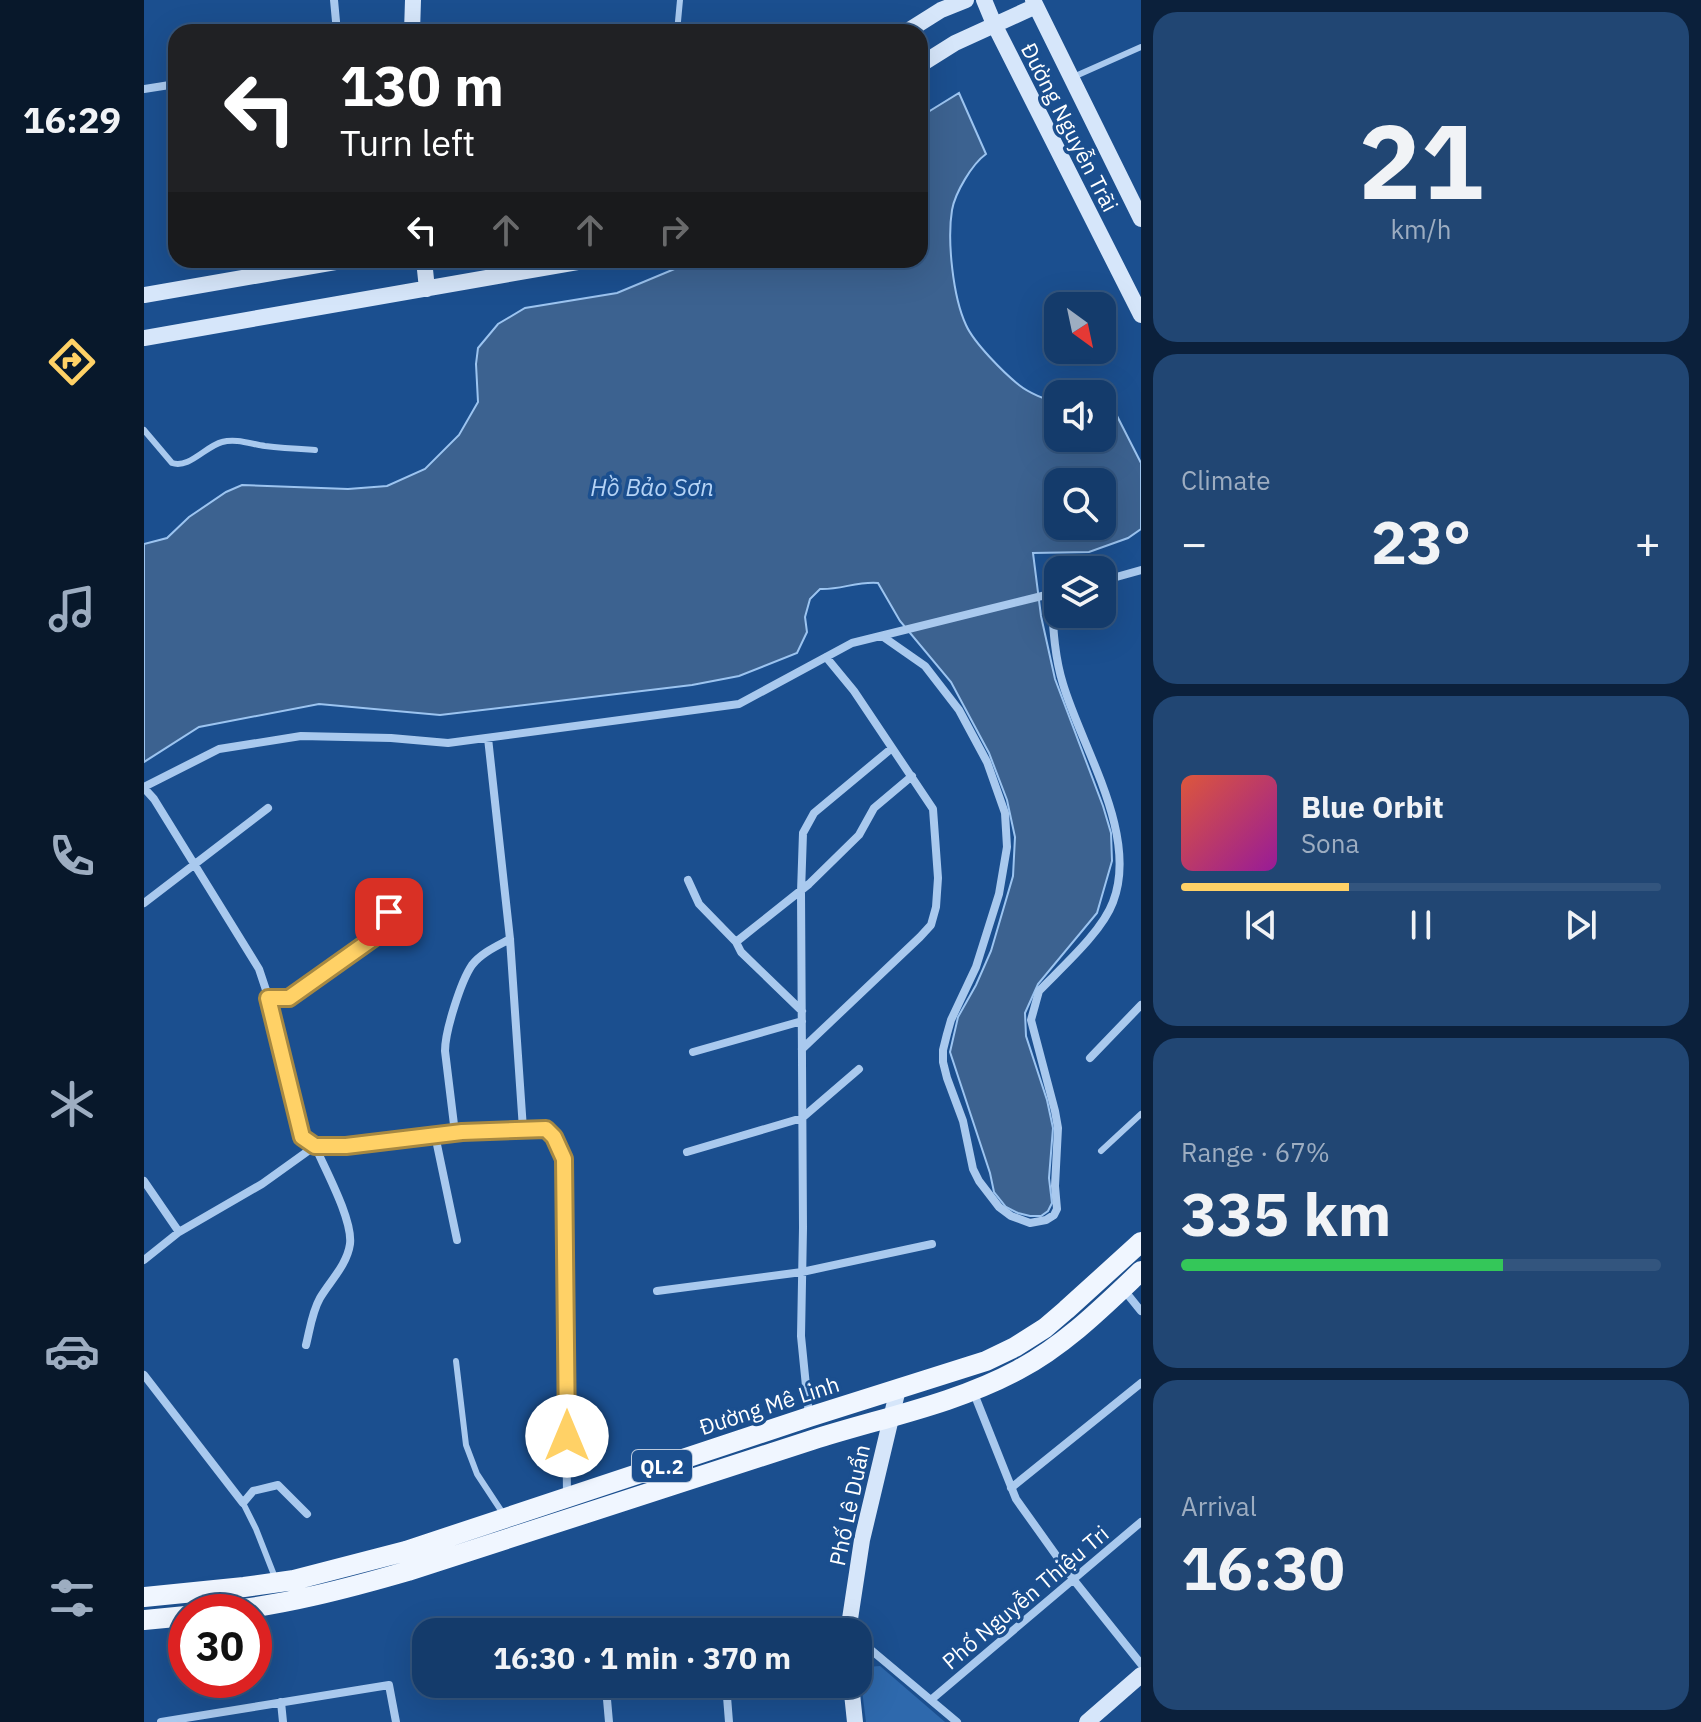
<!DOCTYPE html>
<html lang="en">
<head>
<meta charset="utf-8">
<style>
	body { margin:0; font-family:"IBM Plex Sans",sans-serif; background:#214673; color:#f1f3f6; height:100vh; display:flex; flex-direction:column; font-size:30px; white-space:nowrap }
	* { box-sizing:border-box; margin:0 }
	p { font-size:26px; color:#9dadc1 }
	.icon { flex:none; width:44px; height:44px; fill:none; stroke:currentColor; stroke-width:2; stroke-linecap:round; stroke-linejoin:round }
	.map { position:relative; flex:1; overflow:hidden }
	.drawer { display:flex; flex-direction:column; gap:12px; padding:12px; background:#0b203b; width:560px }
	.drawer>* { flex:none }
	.banner { position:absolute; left:24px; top:24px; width:760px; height:244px; border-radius:24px; box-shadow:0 8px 32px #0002,0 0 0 2px #33557e; background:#202124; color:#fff; overflow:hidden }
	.needle { width:52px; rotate:147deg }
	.controls { position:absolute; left:900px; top:292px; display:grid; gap:16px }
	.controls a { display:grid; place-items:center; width:72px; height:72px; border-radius:16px; background:#143b6b; box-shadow:0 8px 32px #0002,0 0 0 2px #33557e; font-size:40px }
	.speed { position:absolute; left:24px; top:1594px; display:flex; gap:16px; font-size:40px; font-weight:700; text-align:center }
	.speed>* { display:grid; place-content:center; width:104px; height:104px; border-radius:50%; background:#143b6b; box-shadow:0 8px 32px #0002,0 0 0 2px #33557e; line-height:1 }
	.speed .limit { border:12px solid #d22; background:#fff; color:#111 }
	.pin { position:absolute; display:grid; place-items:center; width:68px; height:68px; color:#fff; margin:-34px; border-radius:16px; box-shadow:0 4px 12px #0006 }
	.me { position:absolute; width:88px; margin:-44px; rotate:0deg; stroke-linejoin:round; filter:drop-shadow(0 0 6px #0008) }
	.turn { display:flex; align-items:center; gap:28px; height:168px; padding:0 40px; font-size:36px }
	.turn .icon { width:104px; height:104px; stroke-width:2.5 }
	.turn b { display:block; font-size:56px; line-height:68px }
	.lanes { display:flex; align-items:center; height:76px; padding:0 40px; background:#0003; justify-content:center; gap:40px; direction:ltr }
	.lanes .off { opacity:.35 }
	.big { font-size:60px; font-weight:700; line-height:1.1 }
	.drawer .widget { flex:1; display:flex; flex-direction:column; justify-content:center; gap:12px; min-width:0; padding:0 28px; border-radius:24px; background:#214673 }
	.drawer .dial { align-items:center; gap:0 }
	.dial b { font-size:104px; line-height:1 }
	.song { display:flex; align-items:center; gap:24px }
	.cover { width:96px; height:96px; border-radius:12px; background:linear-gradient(135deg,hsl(10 70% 55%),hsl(300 70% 35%)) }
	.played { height:8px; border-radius:4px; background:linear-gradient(90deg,#ffd166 35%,#33557e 35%) }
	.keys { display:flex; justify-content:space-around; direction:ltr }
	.heat { display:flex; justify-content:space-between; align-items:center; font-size:44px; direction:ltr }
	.charge { height:12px; border-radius:6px; background:linear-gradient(90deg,#34c759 67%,#33557e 0) }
	.trip { position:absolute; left:268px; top:1618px; width:460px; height:80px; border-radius:24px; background:#143b6b; box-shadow:0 8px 32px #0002,0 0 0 2px #33557e; font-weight:700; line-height:80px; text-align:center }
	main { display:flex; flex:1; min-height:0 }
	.tabs { display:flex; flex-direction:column; width:144px; justify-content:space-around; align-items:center; background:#08182b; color:#9dadc1 }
	.tabs .icon { width:56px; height:56px }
	.tabs .current { color:#ffd166 }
	.tabs b { font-size:36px; color:#f1f3f6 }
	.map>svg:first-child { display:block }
	.green { fill:#2e69ad }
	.water { fill:#3c6290; stroke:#9cc4f0; stroke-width:2; fill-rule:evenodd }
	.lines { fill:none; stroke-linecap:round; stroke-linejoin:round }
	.lane { stroke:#a9c9ee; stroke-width:6 }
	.street { stroke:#a9c9ee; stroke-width:8 }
	.secondary { stroke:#d6e6fa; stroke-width:16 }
	.primary { stroke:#f0f6ff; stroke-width:20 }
	.route-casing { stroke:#a68842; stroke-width:20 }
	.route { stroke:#ffd166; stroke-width:14 }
	.labels { text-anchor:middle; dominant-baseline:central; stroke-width:7; stroke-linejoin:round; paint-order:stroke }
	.shield { fill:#1b4f8f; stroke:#bbcadd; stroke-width:2 }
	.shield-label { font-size:20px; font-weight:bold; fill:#fff }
	.street-label { font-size:22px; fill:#fff; stroke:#1b4f8f }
	.water-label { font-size:24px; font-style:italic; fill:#b5d3f5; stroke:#1b4f8f }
</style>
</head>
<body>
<main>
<nav class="tabs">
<b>16:29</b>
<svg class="icon current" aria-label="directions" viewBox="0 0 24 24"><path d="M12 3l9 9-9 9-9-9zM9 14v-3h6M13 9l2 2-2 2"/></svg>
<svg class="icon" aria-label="music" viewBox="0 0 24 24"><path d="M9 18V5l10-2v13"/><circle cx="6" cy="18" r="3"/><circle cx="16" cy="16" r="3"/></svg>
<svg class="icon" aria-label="phone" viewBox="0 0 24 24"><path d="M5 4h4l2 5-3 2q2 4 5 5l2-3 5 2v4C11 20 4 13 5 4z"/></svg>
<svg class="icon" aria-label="climate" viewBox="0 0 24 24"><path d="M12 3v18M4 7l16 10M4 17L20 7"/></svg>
<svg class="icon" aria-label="car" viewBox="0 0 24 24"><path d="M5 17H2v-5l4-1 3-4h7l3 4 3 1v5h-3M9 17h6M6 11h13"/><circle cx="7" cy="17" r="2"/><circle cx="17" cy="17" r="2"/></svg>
<svg class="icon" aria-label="filters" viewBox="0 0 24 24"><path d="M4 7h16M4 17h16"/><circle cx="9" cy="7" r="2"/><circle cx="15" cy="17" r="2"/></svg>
</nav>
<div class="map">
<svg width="997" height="1722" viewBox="0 0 997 1722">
	<rect width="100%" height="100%" fill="#1b4f8f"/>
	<path class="green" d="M736,1666L801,1722H722L716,1674L723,1667Z"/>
	<path class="water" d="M815,93L842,154C828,164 811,193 808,210C803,241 809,297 822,325C830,343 860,373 875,385C885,393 902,400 914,403V438H958V410L971,412L997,463V529L984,538L945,552L889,553L897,616L911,679L959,806L967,833L968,861L953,913L894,984L881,1013L882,1036L903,1100L909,1128L905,1178L908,1203L904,1211L897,1216H886L874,1213L862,1207L850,1192L846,1173L806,1052L814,1017L832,985L847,951L869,876L871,837L863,800L845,753L807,682L756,621L734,583C714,581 696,590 676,589L666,599L661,617L663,632L653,653L595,676L548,685L296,715L175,704L55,727L0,762V544L23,538L45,517L82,492L98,485L204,489L243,486L281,469L315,435L334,402L332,364L334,348L354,324L381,308L473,293L552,260H776V117ZM914,482H958V526H914Z"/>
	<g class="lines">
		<path class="lane" d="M533,32L536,0
			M927,78L997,47
			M0,430L28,463C45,469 62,446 78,442C92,438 107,444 121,446C138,448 155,449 171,450
			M957,1151L997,1114
			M312,1361L322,1445L333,1474L360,1515
			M99,1503L112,1529L132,1580"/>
		<path class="street" d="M190,0L193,32
			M0,89L32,84
			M958,581L997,570
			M738,636L781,666L815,710L843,762L861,813L863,847L855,894L832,967L807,1020L803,1034L799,1050V1062L803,1078L819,1121L829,1169L835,1181L855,1207L867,1216L886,1223L902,1220L910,1215L913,1209L911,1186L914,1128L911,1111L887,1020L895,991C918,967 958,932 969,902C995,835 938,748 919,684C910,655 909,624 907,593
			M344,738L366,939L379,1129
			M0,787L75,749L157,736L247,738L304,743L595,704L708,643L914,592
			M0,788L10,799L115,969L129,1011L158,1137L171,1146H202L318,1132L402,1129L410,1137L420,1159L423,1497
			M544,880L555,904L592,942L597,952L658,1011
			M0,903L124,808
			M592,942L665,884L715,835L730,808L768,776
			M124,998H145L238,932L245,912L231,885
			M658,1049L776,937L787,925L792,907L794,878L789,809L710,691L682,657
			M549,1052L658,1021
			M946,1058L997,1005
			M311,1133L301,1051C301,1031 317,981 328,965C337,953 353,946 366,939
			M291,1135L313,1240
			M543,1152L658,1118L715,1069
			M0,1181L35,1232
			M0,1260L35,1232L118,1184L171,1146C181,1169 209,1220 206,1244C203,1265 186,1281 176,1298C168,1312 166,1329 162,1345
			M980,1290L997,1311
			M513,1291L658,1272L788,1244
			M0,1375L99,1503L109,1491L134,1485L163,1514
			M829,1391L872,1499L929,1579L997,1664
			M665,1416L657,1336L659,1228L657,892L659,833L670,813L748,748
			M867,1488L997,1383
			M714,1639L813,1722
			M582,1684L585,1722
			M462,1688L465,1722
			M788,1699L997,1522
			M137,1702L139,1722
			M17,1722L245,1685L252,1722"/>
		<path class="secondary" d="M840,0L850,24L997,315
			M889,0L997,219
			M268,32L269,0
			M762,32L797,10L822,0
			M776,65L811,43L892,6
			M280,260L283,289
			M0,295L203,260
			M0,338L445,260
			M704,1632L718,1540L754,1389
			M707,1684L711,1722
			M943,1722L997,1675"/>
		<path class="primary" d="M0,1597L100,1587L150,1580L262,1551L665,1417L842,1361L871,1347L901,1328L922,1310L997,1242
			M76,1612C140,1605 202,1589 264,1571C399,1528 533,1483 668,1440C737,1418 811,1404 874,1370C921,1345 959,1307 997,1271
			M0,1620L42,1616"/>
	</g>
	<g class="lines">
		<g class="route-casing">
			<path id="route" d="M245,912L238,932L145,998H124L158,1137L171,1146H202L318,1132L402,1129L410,1137L420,1159L423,1436"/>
		</g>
		<use href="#route" class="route"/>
	</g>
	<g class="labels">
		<rect class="shield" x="488" y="1450" width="60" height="32" rx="6"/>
		<g class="shield-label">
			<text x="518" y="1466">QL.2</text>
		</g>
		<g class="street-label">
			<text transform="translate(926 127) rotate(63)">Đường Nguyễn Trãi</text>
			<text transform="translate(625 1405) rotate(-18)">Đường Mê Linh</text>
			<text transform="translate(705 1505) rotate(-78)">Phố Lê Duẩn</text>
			<text transform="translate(881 1597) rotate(-40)">Phố Nguyễn Thiệu Tri</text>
		</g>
		<g class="water-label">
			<text x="508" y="487">Hồ Bảo Sơn</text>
		</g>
	</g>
</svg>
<div class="controls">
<a><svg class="needle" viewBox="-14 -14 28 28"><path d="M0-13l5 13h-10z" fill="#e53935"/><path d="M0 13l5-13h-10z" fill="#9dadc1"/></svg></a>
<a><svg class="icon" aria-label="sound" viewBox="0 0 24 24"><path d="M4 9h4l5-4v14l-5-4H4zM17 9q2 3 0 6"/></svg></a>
<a><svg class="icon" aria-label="search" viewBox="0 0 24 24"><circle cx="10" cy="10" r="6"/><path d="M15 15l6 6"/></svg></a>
<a><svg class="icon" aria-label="layers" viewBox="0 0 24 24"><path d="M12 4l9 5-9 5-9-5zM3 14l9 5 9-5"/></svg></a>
</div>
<div class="speed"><div class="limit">30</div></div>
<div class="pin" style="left:245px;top:912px;background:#d93025"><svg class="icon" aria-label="arrive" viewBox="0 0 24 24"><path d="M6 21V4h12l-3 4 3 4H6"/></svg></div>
<svg class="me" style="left:423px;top:1436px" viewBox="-20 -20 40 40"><circle r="19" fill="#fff"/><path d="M0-13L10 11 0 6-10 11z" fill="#ffd166"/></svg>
<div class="trip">16:30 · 1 min · 370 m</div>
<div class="banner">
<div class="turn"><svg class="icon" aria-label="left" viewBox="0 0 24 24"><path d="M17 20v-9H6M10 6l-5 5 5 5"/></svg><div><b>130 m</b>Turn left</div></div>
<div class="lanes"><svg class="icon" aria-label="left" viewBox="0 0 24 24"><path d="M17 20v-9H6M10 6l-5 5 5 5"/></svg><svg class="icon off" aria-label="ahead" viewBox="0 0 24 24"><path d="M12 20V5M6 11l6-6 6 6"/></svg><svg class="icon off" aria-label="ahead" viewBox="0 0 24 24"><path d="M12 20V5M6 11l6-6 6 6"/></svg><svg class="icon off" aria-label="right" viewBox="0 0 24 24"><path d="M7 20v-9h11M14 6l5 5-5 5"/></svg></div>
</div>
</div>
<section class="drawer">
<div class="widget dial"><b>21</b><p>km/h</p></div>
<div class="widget"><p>Climate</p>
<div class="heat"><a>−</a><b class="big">23°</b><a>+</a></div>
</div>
<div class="widget">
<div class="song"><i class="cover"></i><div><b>Blue Orbit</b><p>Sona</p></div></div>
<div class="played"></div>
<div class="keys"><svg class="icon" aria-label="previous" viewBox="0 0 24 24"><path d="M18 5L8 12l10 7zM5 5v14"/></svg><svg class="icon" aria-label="pause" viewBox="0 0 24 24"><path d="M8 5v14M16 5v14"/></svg><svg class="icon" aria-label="next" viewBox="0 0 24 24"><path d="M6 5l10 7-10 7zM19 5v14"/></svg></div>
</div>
<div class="widget"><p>Range · 67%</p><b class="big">335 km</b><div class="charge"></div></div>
<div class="widget"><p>Arrival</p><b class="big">16:30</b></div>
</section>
</main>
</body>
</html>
